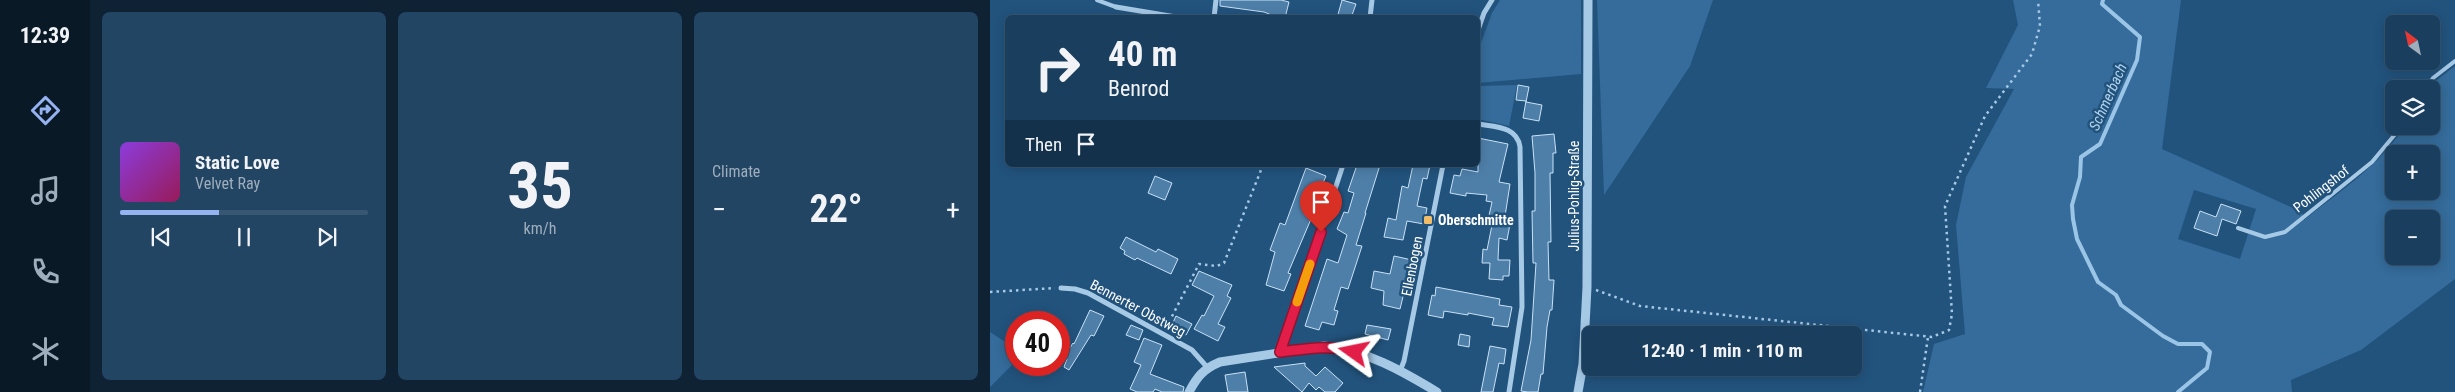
<!DOCTYPE html>
<html lang="en">
<head>
<meta charset="utf-8">
<style>
	body { margin:0; font-family:"Roboto Condensed",sans-serif; background:#234564; color:#f1f3f6; height:100vh; display:flex; flex-direction:column; font-size:19px; white-space:nowrap }
	* { box-sizing:border-box; margin:0 }
	p { font-size:16px; color:#9faebc }
	.icon { flex:none; width:28px; height:28px; fill:none; stroke:currentColor; stroke-width:2; stroke-linecap:round; stroke-linejoin:round }
	.map { position:relative; flex:1; overflow:hidden }
	.details { display:flex; flex-direction:column; gap:12px; padding:12px; background:#0e2234; width:900px }
	.details>* { flex:none }
	.guide { position:absolute; left:15px; top:15px; width:475px; height:152px; border-radius:8px; box-shadow:0 2px 12px #0003,0 0 0 1px #385773; background:#1a3e5e; color:#f1f3f6; overflow:hidden }
	.needle { width:32px; rotate:327deg }
	.controls { position:absolute; left:1395px; top:15px; display:grid; gap:10px }
	.controls a { display:grid; place-items:center; width:55px; height:55px; border-radius:8px; background:#1a3e5e; box-shadow:0 2px 12px #0003,0 0 0 1px #385773; font-size:25px }
	.speed { position:absolute; left:15px; top:311px; display:flex; gap:10px; font-size:25px; font-weight:700; text-align:center }
	.speed>* { display:grid; place-content:center; width:65px; height:65px; border-radius:50%; background:#1a3e5e; box-shadow:0 2px 12px #0003,0 0 0 1px #385773; line-height:1 }
	.speed .limit { border:8px solid #d22; background:#fff; color:#111 }
	.pin { position:absolute; display:grid; place-items:center; width:42px; height:42px; color:#fff; margin:-51px -21px; border-radius:50% 50% 50% 0; rotate:-45deg; box-shadow:0 0 5px #0007 }
	.pin .icon { rotate:45deg }
	.me { position:absolute; width:55px; margin:-28px; rotate:282deg; stroke-linejoin:round; filter:drop-shadow(0 0 4px #0008) }
	.turn { display:flex; align-items:center; gap:18px; height:105px; padding:0 20px; font-size:22px }
	.turn .icon { width:65px; height:65px; stroke-width:2.5 }
	.turn b { display:block; font-size:35px; line-height:42px }
	.then { display:flex; align-items:center; height:48px; padding:0 20px; background:#0003; gap:10px; font-size:19px }
	.big { font-size:38px; font-weight:700; line-height:1.1 }
	.details .widget { flex:1; display:flex; flex-direction:column; justify-content:center; gap:8px; min-width:0; padding:0 18px; border-radius:8px; background:#234564 }
	.details .dial { align-items:center; gap:0 }
	.dial b { font-size:65px; line-height:1 }
	.song { display:flex; align-items:center; gap:15px }
	.cover { width:60px; height:60px; border-radius:8px; background:linear-gradient(135deg,hsl(270 70% 55%),hsl(330 70% 35%)) }
	.played { height:5px; border-radius:2px; background:linear-gradient(90deg,#95b2f1 40%,#385773 40%) }
	.keys { display:flex; justify-content:space-around; direction:ltr }
	.heat { display:flex; justify-content:space-between; align-items:center; font-size:28px; direction:ltr }
	.details .tiles { flex:1; display:grid; gap:12px; grid-template-columns:repeat(3,1fr) }
	.trip { position:absolute; left:592px; top:326px; width:280px; height:50px; border-radius:8px; background:#1a3e5e; box-shadow:0 2px 12px #0003,0 0 0 1px #385773; font-weight:700; line-height:50px; text-align:center }
	main { display:flex; flex:1; min-height:0 }
	.tabs { display:flex; flex-direction:column; width:90px; justify-content:space-around; align-items:center; background:#0a1926; color:#9faebc }
	.tabs .icon { width:35px; height:35px }
	.tabs .current { color:#95b2f1 }
	.tabs b { font-size:22px; color:#f1f3f6 }
	.map>svg:first-child { display:block }
	.green { fill:#356c9b; fill-rule:evenodd }
	.lines { fill:none; stroke-linecap:round; stroke-linejoin:round }
	.stream { stroke:#9ac5e7; stroke-width:4 }
	.building { fill:#4e7fa9; stroke:#c9e1f5 }
	.path { stroke:#a6c9e6; stroke-width:2.5; stroke-dasharray:2.5 4; stroke-linecap:butt }
	.service { stroke:#a6c9e6; stroke-width:4 }
	.minor { stroke:#a6c9e6; stroke-width:5 }
	.tertiary { stroke:#a6c9e6; stroke-width:9 }
	.route-casing { stroke:#92132f; stroke-width:12 }
	.route { stroke:#e11d48; stroke-width:9 }
	.slow { stroke:#f59e0b; stroke-width:9 }
	.poi-dot { fill:#f2bd68; stroke:#22537d; stroke-width:2 }
	.labels { text-anchor:middle; dominant-baseline:central; stroke-width:5; stroke-linejoin:round; paint-order:stroke }
	.street-label { font-size:14px; fill:#fff; stroke:#22537d }
	.poi-label { font-size:14px; font-weight:bold; fill:#fff; stroke:#22537d; text-anchor:start }
	.water-label { font-size:15px; font-style:italic; fill:#b1d3ee; stroke:#22537d }
</style>
</head>
<body>
<main>
<nav class="tabs">
<b>12:39</b>
<svg class="icon current" aria-label="directions" viewBox="0 0 24 24"><path d="M12 3l9 9-9 9-9-9zM9 14v-3h6M13 9l2 2-2 2"/></svg>
<svg class="icon" aria-label="music" viewBox="0 0 24 24"><path d="M9 18V5l10-2v13"/><circle cx="6" cy="18" r="3"/><circle cx="16" cy="16" r="3"/></svg>
<svg class="icon" aria-label="phone" viewBox="0 0 24 24"><path d="M5 4h4l2 5-3 2q2 4 5 5l2-3 5 2v4C11 20 4 13 5 4z"/></svg>
<svg class="icon" aria-label="climate" viewBox="0 0 24 24"><path d="M12 3v18M4 7l16 10M4 17L20 7"/></svg>
</nav>
<section class="details">
<div class="tiles">
<div class="widget">
<div class="song"><i class="cover"></i><div><b>Static Love</b><p>Velvet Ray</p></div></div>
<div class="played"></div>
<div class="keys"><svg class="icon" aria-label="previous" viewBox="0 0 24 24"><path d="M18 5L8 12l10 7zM5 5v14"/></svg><svg class="icon" aria-label="pause" viewBox="0 0 24 24"><path d="M8 5v14M16 5v14"/></svg><svg class="icon" aria-label="next" viewBox="0 0 24 24"><path d="M6 5l10 7-10 7zM19 5v14"/></svg></div>
</div>
<div class="widget dial"><b>35</b><p>km/h</p></div>
<div class="widget"><p>Climate</p>
<div class="heat"><a>−</a><b class="big">22°</b><a>+</a></div>
</div>
</div>
</section>
<div class="map">
<svg width="1465" height="392" viewBox="0 0 1465 392">
	<rect width="100%" height="100%" fill="#22537d"/>
	<path class="green" d="M510,0H591V74L488,83V51L502,13Z
		M607,0H723L700,66L614,195Z
		M1023,0H1191L1172,149L1312,212L1314,220C1350,191 1389,166 1415,126H1441L1440,89L1447,80L1465,66V279L1371,350L1301,380L1302,392H933L944,344L975,334L966,225L976,177L1024,89L996,88L1028,25ZM1404,154H1441V191H1404ZM1204,190L1266,209L1250,259L1188,239ZM1404,219H1441V256H1404Z
		M527,85L519,126L488,119V86Z
		M0,332L26,349V361L0,387Z"/>
	<g class="lines">
		<path class="stream" d="M1113,0L1112,4L1150,37L1147,60L1110,144L1091,157L1090,177L1082,205L1083,219L1087,239L1108,282L1126,295L1131,305L1173,336L1188,344H1212L1220,352L1217,368L1188,392"/>
	</g>
	<path class="building" d="M230,0H291L299,2L295,18H289L274,12L230,6Z
		M352,0L366,4L361,18H347Z
		M528,85L539,87L536,102L552,105L549,121L533,118L536,101L526,100Z
		M564,134L566,153H563V173H560L561,242H558L559,280H564L562,310H560L557,327L553,374H551L548,392H538L531,391L541,340L546,263H543L542,211H545V173L542,136Z
		M488,138L518,144L509,182L520,184L514,223L520,224L517,240L509,238L508,260H520L519,276H513V280L499,279L500,263H492L493,249L497,250L503,220H498L502,202L496,201L497,195L476,193V196L460,193L464,175L470,176L472,169L488,172Z
		M367,165H390L375,213H376L366,245L372,246L358,289L351,287L344,310L348,311L344,325L332,322L329,330L315,326L337,259L348,263L357,235L347,229L354,212L358,213L364,193L358,191Z
		M423,165H440L437,179L433,178L427,206L437,208L434,224L417,221L413,240L394,237L398,218L406,220L412,186L418,188Z
		M316,168L336,176L324,204L327,205L298,273L301,274L294,291L276,285L285,252L280,250L290,223L295,225Z
		M165,176L182,183L175,200L158,193Z
		M1231,204L1251,211L1246,224L1232,219L1227,236L1204,228L1210,211L1226,217Z
		M136,237L166,252L168,249L188,259L181,274L147,258L145,260L134,254L135,251L130,248Z
		M404,256L422,260L410,309L393,305L394,291L381,288L384,271L400,274Z
		M209,271L242,285L237,296L241,298L228,324L235,327L228,341L204,329L212,315L214,316L224,296L202,285Z
		M446,287L510,299L509,305L522,307L518,327L502,325L504,318L478,313V315L454,311L453,318L438,315L442,295L445,296Z
		M100,310L114,316L104,336L101,335L79,370L74,367L77,359L74,357L83,343L84,344Z
		M186,316L202,324L196,335L181,327Z
		M141,325L153,330L149,340L136,335Z
		M377,325L401,329L398,340L375,334Z
		M470,334L480,336L479,347L468,345Z
		M154,338L172,345L160,374L194,387L193,392H172L165,389L163,392H147L140,389L151,365L144,362Z
		M500,346L516,349L514,364L509,363L503,392H491Z
		M315,363V366L326,376L335,367L353,383L345,392H335L329,387L326,390L319,383L312,392L284,367Z
		M255,372L258,392H238L235,375Z"/>
	<g class="lines">
		<path class="path" d="M606,290L650,306L942,337L959,330L962,314L955,206L995,116L1042,54L1050,26L1048,0
			M0,292L65,288
			M176,328L209,264L227,266L234,263L273,165
			M930,392L938,337"/>
		<path class="service" d="M107,0L126,7
			M1436,89L1443,78L1465,61
			M1248,228L1275,237L1295,232L1382,162L1412,126"/>
		<path class="minor" d="M126,7L192,18
			M224,18L226,0
			M380,18L382,0
			M488,30L494,13L502,0
			M488,124C505,127 527,126 530,147L532,307L519,392
			M71,288L85,289L98,293L202,350L217,367
			M291,352L353,165
			M410,371L414,361L453,165"/>
		<path class="tertiary" d="M199,392C207,377 213,369 230,362L334,346C374,349 414,372 447,392
			M588,392L593,364L597,287L598,0"/>
	</g>
	<g class="lines">
		<g class="route-casing">
			<path id="route" d="M331,232L290,352C316,349 339,344 364,352"/>
		</g>
		<use href="#route" class="route"/>
		<path class="slow" d="M307,302L320,264"/>
	</g>
	<rect class="poi-dot" x="433" y="215" width="10" height="10" rx="2.5"/>
	<g class="labels">
		<g class="street-label">
			<text transform="translate(1331 189) rotate(-38)">Pohlingshof</text>
			<text transform="translate(584 196) rotate(-90)">Julius-Pohlig-Straße</text>
			<text transform="translate(422 266) rotate(-79)">Ellenbogen</text>
			<text transform="translate(148 308) rotate(28)">Bennerter Obstweg</text>
		</g>
		<g class="poi-label">
			<text x="448" y="220">Oberschmitte</text>
		</g>
		<g class="water-label">
			<text transform="translate(1118 97) rotate(-66)">Schmerbach</text>
		</g>
	</g>
</svg>
<div class="controls">
<a><svg class="needle" viewBox="-14 -14 28 28"><path d="M0-13l5 13h-10z" fill="#e53935"/><path d="M0 13l5-13h-10z" fill="#9faebc"/></svg></a>
<a><svg class="icon" aria-label="layers" viewBox="0 0 24 24"><path d="M12 4l9 5-9 5-9-5zM3 14l9 5 9-5"/></svg></a>
<a>+</a>
<a>−</a>
</div>
<div class="speed"><div class="limit">40</div></div>
<div class="pin" style="left:331px;top:232px;background:#d93025"><svg class="icon" aria-label="arrive" viewBox="0 0 24 24"><path d="M6 21V4h12l-3 4 3 4H6"/></svg></div>
<svg class="me" style="left:364px;top:352px" viewBox="-20 -20 40 40"><path d="M0-17L14 15 0 8-14 15z" fill="#e11d48" stroke="#fff" stroke-width="4"/></svg>
<div class="trip">12:40 · 1 min · 110 m</div>
<div class="guide">
<div class="turn"><svg class="icon" aria-label="right" viewBox="0 0 24 24"><path d="M7 20v-9h11M14 6l5 5-5 5"/></svg><div><b>40 m</b>Benrod</div></div>
<div class="then">Then<svg class="icon" aria-label="arrive" viewBox="0 0 24 24"><path d="M6 21V4h12l-3 4 3 4H6"/></svg></div>
</div>
</div>
</main>
</body>
</html>
